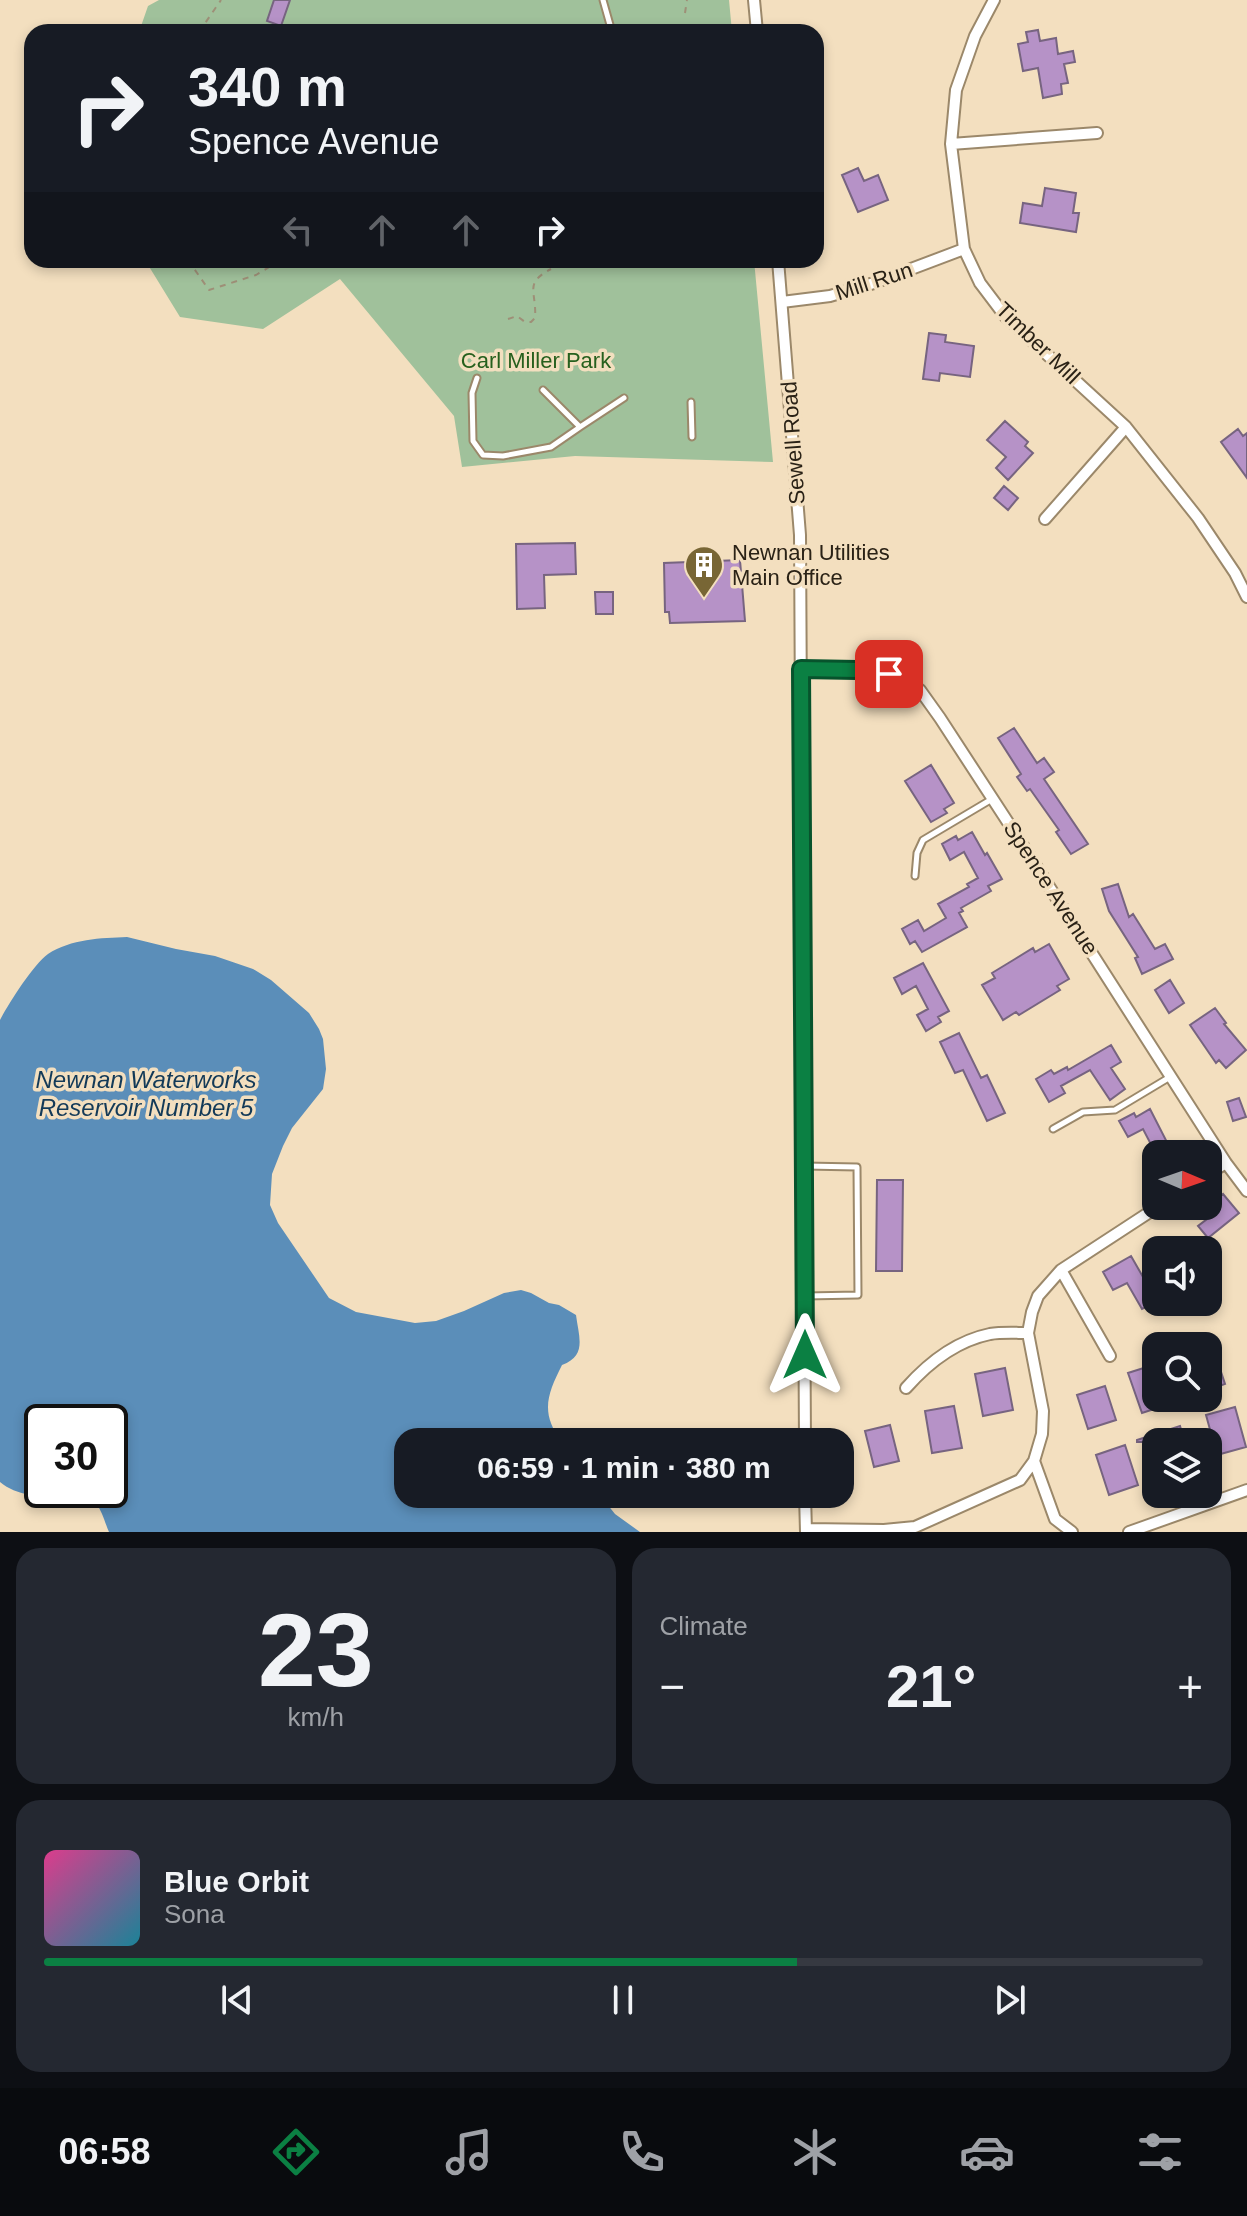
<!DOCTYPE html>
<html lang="en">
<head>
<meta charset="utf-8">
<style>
	body { margin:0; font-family:Arial,sans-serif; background:#242831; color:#f1f3f6; height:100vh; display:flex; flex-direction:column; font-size:30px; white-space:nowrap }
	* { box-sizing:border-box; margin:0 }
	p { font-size:26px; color:#9ea1a6 }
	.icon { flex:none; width:44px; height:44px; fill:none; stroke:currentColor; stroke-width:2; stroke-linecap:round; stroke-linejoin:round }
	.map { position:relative; height:1532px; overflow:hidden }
	.panel { display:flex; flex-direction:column; gap:16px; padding:16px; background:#0d0f14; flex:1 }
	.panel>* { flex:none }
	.guide { position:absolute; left:24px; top:24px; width:800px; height:244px; border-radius:24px; box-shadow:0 4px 12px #0003; background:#171b24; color:#f1f3f6; overflow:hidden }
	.needle { width:52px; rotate:92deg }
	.buttons { position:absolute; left:1142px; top:1140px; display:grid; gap:16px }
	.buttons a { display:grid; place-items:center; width:80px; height:80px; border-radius:16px; background:#171b24; box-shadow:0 4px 12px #0003; font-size:40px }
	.speed { position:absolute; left:24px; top:1404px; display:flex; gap:16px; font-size:40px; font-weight:700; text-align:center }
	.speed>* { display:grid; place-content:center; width:104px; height:104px; border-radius:50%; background:#171b24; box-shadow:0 4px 12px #0003; line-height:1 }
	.speed .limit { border:4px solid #111; border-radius:12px; background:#fff; color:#111 }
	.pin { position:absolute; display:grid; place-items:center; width:68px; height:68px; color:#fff; margin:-34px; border-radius:16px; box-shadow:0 4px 12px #0006 }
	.me { position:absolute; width:88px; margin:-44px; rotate:0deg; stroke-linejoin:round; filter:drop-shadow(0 0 6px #0008) }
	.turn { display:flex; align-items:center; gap:28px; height:168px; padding:0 32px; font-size:36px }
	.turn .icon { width:104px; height:104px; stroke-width:2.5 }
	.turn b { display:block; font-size:56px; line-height:68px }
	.lanes { display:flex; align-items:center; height:76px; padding:0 32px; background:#0003; justify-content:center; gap:40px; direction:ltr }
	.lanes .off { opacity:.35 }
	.big { font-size:60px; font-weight:700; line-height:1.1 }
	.panel .tile { flex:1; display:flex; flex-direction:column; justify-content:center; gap:12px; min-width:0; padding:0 28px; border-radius:24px; background:#242831 }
	.panel .dial { align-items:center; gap:0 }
	.dial b { font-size:104px; line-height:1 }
	.song { display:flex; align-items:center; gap:24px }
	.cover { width:96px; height:96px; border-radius:12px; background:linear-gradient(135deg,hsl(330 70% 55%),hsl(190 70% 35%)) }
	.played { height:8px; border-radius:4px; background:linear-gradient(90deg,#0b8043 65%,#363941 65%) }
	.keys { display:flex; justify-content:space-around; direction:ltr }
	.heat { display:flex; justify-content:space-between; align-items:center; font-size:44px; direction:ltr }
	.panel .tiles { flex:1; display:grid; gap:16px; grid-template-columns:1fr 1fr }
	.tile:last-child { grid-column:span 2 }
	.trip { position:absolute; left:394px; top:1428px; width:460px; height:80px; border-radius:24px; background:#171b24; box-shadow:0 4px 12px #0003; font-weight:700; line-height:80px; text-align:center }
	.tabs { display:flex; height:128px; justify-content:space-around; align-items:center; background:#090b0e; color:#9ea1a6 }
	.tabs .icon { width:56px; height:56px }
	.tabs .selected { color:#0b8043 }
	.tabs b { font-size:36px; color:#f1f3f6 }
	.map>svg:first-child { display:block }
	.green { fill:#a0c19b }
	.water { fill:#5b8eb9; fill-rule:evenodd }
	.building { fill:#b692c7; stroke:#776480; stroke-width:2 }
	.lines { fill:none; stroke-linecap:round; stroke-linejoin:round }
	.service-casing { stroke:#9b886a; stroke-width:9 }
	.minor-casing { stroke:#9b886a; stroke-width:14 }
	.path { stroke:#9e8f77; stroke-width:2; stroke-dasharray:6 6; stroke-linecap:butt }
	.service { stroke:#fff; stroke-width:5 }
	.minor { stroke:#fff; stroke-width:10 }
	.route-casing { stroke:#07532c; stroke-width:20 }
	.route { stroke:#0b8043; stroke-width:14 }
	.labels { text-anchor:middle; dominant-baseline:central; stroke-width:7; stroke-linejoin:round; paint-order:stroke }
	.street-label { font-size:22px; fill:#2a2216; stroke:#f3dfbf }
	.park-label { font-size:22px; fill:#27601e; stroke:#f3dfbf }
	.poi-label { font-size:22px; fill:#2a2216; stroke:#f3dfbf; text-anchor:start }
	.water-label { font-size:24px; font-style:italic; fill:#133a58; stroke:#f3dfbf }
</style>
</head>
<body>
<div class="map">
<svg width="1247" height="1532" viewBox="0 0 1247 1532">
	<rect width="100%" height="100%" fill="#f3dfbf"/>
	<path class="green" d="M159,0H729L732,32H139L148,6Z
		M145,260H754L773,462L575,456L462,467L454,416L340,279L263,329L180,317Z"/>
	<path class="water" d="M127,937L176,949L215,956L253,969L271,980L309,1013L319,1029L323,1039L326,1069L323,1089L292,1128L283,1146L272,1174L270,1205L278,1223L329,1298L356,1312L415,1323L436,1321L464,1311L504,1293L521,1290L531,1293L549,1303L559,1305L576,1315C579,1338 587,1355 562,1365C547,1395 540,1413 562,1442H408V1494H599L615,1514L640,1532H109C105,1523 102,1510 96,1504C87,1495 71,1501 59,1499C39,1496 17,1496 0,1482V1020C9,1003 33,965 48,954C71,939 101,938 127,937ZM42,1422H110V1490H42Z"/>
	<path class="building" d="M274,0H290L281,26L267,21Z
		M1038,30L1040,41L1056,38L1058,54L1073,51L1075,62L1064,64L1068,83L1061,84L1062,94L1043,98L1038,68L1023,71L1018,44L1028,42L1026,32Z
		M858,168L864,181L878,175L888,200L858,212L842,175Z
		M1045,188L1076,193L1073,213H1079L1076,232L1020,223L1023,203L1042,206Z
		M929,333L946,335L945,342L974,346L970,377L940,373L939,381L923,379Z
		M1005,421L1028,442L1025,446L1033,453L1008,480L996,468L1006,457L987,440Z
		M1238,429L1243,436L1247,433V478L1221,442Z
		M1004,486L1018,498L1008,510L994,498Z
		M575,543L576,574L544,575L545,608L517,609L516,544Z
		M740,560L745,621L670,623L669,612H665L664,563Z
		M595,592H613V614H596Z
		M1014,728L1037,763L1044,758L1054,772L1044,779L1088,844L1071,854L1056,832L1059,830L1030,789L1027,791L1017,777L1021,774L998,738Z
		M931,765L954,803L944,809L947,813L931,822L905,781Z
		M972,832L985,855L987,853L1002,879L988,886L991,891L961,908L963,911L959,913L967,927L922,952L915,941L910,944L902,929L918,920L924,931L946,918L938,904L969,887L967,884L978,878L964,852L950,860L942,844L956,836L958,840Z
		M1118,884L1129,917L1133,914L1155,949L1165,944L1173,959L1142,974L1135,958L1138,957L1109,911L1102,889Z
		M1049,944L1069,979L1057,986L1060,990L1019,1015L1016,1012L1003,1020L982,985L995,978L992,973L1015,959L1033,948L1035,952Z
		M923,963L949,1011L938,1017L941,1022L926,1031L917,1015L928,1009L916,986L902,994L894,978Z
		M1170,980L1184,1003L1169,1013L1155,990Z
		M1215,1008L1226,1023L1224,1024L1246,1050L1226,1068L1219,1060L1216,1063L1190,1025Z
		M959,1033L981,1078L987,1075L1005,1113L987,1121L963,1070L955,1073L940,1042Z
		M1111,1045L1121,1062L1111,1068L1125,1089L1110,1100L1090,1070L1061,1086L1065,1093L1049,1102L1036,1079L1051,1070L1054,1074L1067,1067L1068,1070Z
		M1239,1098L1246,1117L1233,1121L1227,1102Z
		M1150,1109L1173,1154H1156L1143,1129L1128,1137L1119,1121L1134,1113L1136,1117Z
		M877,1180H903L902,1271H876Z
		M1223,1194L1239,1213L1208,1238L1198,1226L1211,1216L1205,1209Z
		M1131,1256L1143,1277L1156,1270V1302L1142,1309L1127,1283L1113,1290L1103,1272Z
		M1208,1339H1210L1225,1384L1208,1390Z
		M1156,1364V1398H1181L1182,1400L1142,1413L1128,1373Z
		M1005,1368L1013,1410L983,1416L975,1374Z
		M1105,1386L1116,1420L1088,1429L1077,1395Z
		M954,1406L962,1448L932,1453L925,1411Z
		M1235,1407L1246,1447L1217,1455L1206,1415Z
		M890,1425L899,1461L874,1467L865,1431Z
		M1180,1426L1185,1442H1137V1440Z
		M1125,1445L1138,1485L1109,1495L1096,1455Z"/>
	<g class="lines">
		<g class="service-casing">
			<path id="service" d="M603,0L612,32
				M477,378L472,393L473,441L483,455L503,456L551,447L580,427L543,390
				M691,402L692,437
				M580,427L624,398
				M915,876L917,853L923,840L992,799
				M1053,1129L1083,1112L1115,1110L1170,1077
				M805,1166L857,1167L858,1295L805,1296"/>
		</g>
		<g class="minor-casing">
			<path id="minor" d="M754,0L757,32
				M994,0L975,36L956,90L951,144L964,249L980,283L1005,316L1126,427L1198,518L1235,573L1247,597
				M951,144L1097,133
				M778,260L800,535L805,1442
				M782,302L830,296L874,283L964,249
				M1045,519L1126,427
				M801,669L857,670L889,674L920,690L940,718L1011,827L1226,1163L1247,1191
				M1208,1174L1226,1163
				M1061,1270L1110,1356
				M906,1388C929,1362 956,1341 990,1334C1002,1332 1016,1333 1028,1333
				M1034,1461L1055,1519L1072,1532
				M805,1494L806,1532
				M806,1529L884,1530L915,1527L1020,1480L1034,1461L1042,1434L1043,1411L1028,1333L1032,1312L1038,1296L1061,1270L1159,1206
				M1129,1532L1247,1490"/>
		</g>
		<path class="path" d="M685,13L687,0
			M199,32L221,0
			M188,260L209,290L256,275L281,260
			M508,319L517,316L525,322H531L535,318C537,291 523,284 551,269"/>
		<use href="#service" class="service"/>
		<use href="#minor" class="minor"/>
	</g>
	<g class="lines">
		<g class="route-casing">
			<path id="route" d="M805,1355L801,669L857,670L889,674"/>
		</g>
		<use href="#route" class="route"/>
	</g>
	<defs>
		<g id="building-pin" transform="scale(2)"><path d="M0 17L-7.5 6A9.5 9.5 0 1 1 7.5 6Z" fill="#786635" stroke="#f3dfbf"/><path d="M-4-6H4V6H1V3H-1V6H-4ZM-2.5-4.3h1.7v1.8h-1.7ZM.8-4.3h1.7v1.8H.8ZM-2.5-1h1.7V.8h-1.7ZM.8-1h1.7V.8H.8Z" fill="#fff"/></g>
	</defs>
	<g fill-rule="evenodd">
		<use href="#building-pin" x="704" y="565"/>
	</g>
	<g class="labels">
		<g class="street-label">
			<text transform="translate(874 281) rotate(-18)">Mill Run</text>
			<text transform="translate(1038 343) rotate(44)">Timber Mill</text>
			<text transform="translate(793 443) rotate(-94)">Sewell Road</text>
			<text transform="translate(1051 888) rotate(57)">Spence Avenue</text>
		</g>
		<g class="park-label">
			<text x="536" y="360">Carl Miller Park</text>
		</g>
		<g class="poi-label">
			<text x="732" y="552">Newnan Utilities<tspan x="732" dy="25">Main Office</tspan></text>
		</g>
		<g class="water-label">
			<text x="146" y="1079">Newnan Waterworks<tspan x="146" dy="28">Reservoir Number 5</tspan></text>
		</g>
	</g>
</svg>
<div class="buttons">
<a><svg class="needle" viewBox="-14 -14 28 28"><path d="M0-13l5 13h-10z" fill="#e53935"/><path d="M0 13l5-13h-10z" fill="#9ea1a6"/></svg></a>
<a><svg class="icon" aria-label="sound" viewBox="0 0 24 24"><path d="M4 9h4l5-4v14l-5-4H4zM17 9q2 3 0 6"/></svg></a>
<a><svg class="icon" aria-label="search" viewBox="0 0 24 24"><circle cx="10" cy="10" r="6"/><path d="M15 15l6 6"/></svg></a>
<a><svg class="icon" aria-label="layers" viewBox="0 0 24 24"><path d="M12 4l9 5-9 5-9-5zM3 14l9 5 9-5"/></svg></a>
</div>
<div class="speed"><div class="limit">30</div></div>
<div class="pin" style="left:889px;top:674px;background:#d93025"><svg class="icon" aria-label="arrive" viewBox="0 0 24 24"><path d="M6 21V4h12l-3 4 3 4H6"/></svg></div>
<svg class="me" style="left:805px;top:1355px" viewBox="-20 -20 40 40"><path d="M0-17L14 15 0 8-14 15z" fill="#0b8043" stroke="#fff" stroke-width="4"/></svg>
<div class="trip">06:59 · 1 min · 380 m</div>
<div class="guide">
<div class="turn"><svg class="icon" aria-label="right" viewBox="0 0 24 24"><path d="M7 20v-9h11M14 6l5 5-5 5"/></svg><div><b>340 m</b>Spence Avenue</div></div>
<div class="lanes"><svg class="icon off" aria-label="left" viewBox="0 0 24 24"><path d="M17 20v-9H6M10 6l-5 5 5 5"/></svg><svg class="icon off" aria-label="ahead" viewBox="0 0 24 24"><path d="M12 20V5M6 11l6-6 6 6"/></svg><svg class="icon off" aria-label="ahead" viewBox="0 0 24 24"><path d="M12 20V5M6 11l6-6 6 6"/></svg><svg class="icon" aria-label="right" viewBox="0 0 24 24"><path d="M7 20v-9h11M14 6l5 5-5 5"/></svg></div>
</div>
</div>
<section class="panel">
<div class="tiles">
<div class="tile dial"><b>23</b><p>km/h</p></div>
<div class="tile"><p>Climate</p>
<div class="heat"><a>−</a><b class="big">21°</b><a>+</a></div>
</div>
<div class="tile">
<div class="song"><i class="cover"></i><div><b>Blue Orbit</b><p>Sona</p></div></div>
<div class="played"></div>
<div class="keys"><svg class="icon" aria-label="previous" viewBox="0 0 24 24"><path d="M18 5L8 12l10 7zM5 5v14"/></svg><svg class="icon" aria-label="pause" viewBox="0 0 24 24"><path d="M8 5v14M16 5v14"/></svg><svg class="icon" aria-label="next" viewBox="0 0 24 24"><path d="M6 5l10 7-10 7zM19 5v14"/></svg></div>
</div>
</div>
</section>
<nav class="tabs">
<b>06:58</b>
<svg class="icon selected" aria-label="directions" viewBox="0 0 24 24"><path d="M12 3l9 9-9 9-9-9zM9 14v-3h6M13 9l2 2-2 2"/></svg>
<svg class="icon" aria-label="music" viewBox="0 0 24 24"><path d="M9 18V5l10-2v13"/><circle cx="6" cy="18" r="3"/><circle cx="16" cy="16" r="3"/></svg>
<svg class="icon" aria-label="phone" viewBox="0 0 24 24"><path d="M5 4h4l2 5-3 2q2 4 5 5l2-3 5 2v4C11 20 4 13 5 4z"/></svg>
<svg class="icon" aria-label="climate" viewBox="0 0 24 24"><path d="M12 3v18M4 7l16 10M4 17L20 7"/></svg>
<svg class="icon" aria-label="car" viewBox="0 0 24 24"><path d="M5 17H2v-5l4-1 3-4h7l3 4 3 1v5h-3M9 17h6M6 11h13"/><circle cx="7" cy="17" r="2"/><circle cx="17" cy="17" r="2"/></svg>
<svg class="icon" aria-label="filters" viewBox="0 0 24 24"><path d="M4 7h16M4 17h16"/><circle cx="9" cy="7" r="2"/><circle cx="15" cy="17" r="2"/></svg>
</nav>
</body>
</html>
